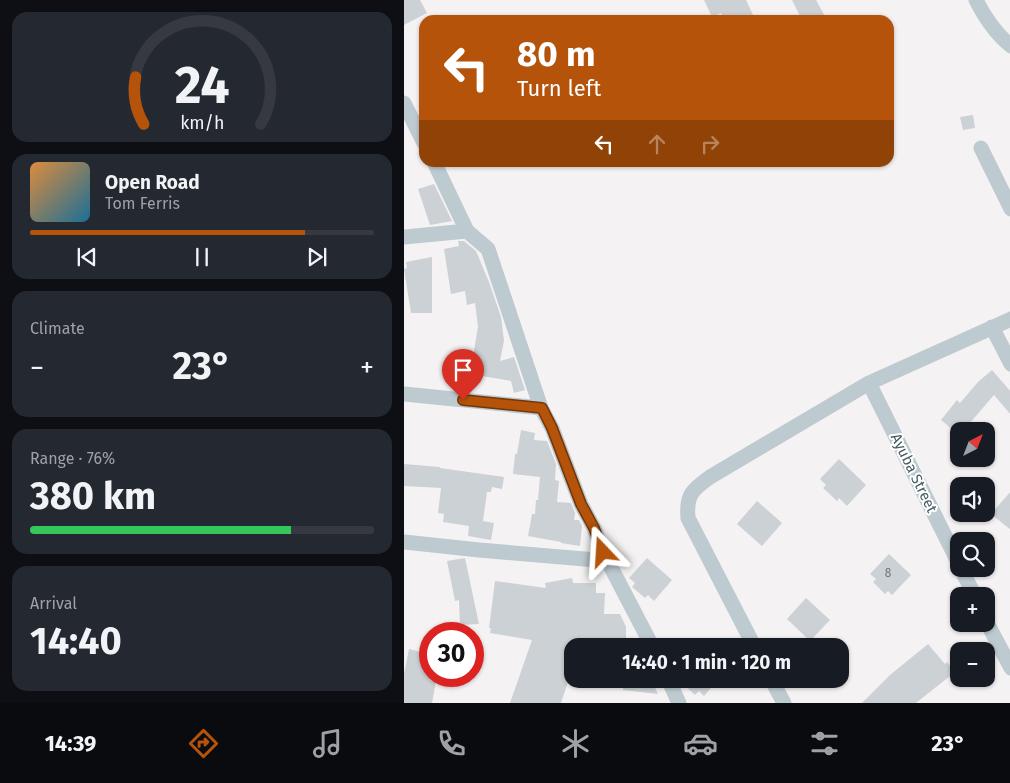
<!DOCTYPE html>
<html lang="en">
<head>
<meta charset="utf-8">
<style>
	body { margin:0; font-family:"Fira Sans",sans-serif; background:#242831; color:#f1f3f6; height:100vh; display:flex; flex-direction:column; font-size:19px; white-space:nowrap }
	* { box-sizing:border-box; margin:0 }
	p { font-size:16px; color:#9ea1a6 }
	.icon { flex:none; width:28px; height:28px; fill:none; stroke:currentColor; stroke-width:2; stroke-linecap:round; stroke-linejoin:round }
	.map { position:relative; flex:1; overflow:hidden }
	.sheet { display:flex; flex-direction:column; gap:12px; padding:12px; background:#0d0f14; width:404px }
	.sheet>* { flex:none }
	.guide { position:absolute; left:15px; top:15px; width:475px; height:152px; border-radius:15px; box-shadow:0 1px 4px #0004; background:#b45309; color:#fff; overflow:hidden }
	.needle { width:32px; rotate:42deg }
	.tools { position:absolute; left:546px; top:422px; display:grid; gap:10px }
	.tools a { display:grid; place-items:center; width:45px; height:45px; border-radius:10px; background:#171b24; box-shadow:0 1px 4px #0004; font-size:25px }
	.speed { position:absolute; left:15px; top:622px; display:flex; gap:10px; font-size:25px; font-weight:700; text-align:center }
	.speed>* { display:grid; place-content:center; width:65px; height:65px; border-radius:50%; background:#171b24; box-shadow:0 1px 4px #0004; line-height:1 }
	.speed .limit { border:8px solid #d22; background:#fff; color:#111 }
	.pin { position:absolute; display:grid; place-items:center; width:42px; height:42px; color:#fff; margin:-51px -21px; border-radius:50% 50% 50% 0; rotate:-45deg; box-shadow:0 0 5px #0007 }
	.pin .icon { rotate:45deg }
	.me { position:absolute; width:55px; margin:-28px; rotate:340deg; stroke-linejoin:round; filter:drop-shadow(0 0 4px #0008) }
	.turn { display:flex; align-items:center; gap:18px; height:105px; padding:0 15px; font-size:22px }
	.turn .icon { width:65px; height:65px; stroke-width:2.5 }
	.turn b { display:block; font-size:35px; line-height:42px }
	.lanes { display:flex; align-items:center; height:48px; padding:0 15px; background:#0003; justify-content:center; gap:25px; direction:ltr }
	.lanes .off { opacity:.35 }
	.big { font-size:38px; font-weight:700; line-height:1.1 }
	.sheet .widget { flex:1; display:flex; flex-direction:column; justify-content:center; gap:8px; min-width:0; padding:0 18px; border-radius:15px; background:#242831 }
	.sheet .dial { align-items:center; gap:0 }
	.dial svg { height:130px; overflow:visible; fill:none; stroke:#363941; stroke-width:7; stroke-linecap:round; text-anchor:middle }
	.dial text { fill:#f1f3f6; stroke:none }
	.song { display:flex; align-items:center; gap:15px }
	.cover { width:60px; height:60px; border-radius:8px; background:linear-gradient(135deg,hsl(30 70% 55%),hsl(200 70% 35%)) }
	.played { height:5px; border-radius:2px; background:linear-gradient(90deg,#b45309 80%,#363941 80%) }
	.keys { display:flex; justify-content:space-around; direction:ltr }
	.heat { display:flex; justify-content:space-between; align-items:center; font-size:28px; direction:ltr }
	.charge { height:8px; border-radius:4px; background:linear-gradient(90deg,#34c759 76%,#363941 0) }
	.trip { position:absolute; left:160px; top:638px; width:285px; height:50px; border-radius:15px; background:#171b24; box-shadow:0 1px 4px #0004; font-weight:700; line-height:50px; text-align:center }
	.dock { display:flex; height:80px; justify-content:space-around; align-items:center; background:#090b0e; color:#9ea1a6 }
	.dock .icon { width:35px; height:35px }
	.dock .active { color:#b45309 }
	.dock b { font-size:22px; color:#f1f3f6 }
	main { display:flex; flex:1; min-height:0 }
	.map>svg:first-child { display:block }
	.building { fill:#ccd1d5 }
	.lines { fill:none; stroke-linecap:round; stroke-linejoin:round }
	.minor { stroke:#bdcad0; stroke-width:15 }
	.route-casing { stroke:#753606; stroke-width:12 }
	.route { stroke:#b45309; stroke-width:9 }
	.labels { text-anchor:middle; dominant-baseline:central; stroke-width:4; stroke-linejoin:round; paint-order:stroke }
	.number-label { font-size:12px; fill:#69787f }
	.street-label { font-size:15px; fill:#485a62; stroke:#fff }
</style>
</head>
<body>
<main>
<section class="sheet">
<div class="widget dial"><svg viewBox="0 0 100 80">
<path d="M14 69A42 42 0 1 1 86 69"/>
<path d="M14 69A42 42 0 0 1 9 40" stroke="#b45309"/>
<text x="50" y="56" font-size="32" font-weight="700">24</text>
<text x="50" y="72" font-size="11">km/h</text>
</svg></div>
<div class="widget">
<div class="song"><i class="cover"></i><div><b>Open Road</b><p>Tom Ferris</p></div></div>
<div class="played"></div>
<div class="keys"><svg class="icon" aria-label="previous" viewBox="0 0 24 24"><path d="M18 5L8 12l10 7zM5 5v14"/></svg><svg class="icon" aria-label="pause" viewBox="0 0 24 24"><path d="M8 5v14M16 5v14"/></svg><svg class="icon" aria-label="next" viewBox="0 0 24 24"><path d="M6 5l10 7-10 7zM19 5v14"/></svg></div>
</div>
<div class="widget"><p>Climate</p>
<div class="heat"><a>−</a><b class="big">23°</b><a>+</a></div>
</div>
<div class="widget"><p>Range · 76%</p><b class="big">380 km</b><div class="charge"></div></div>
<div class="widget"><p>Arrival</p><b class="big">14:40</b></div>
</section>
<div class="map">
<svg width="607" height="703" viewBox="0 0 607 703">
	<rect width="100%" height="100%" fill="#f5f2f3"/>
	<path class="building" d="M0,0H16L23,13L0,25Z
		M300,0H342L349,15L339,20H320L317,13L308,17Z
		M388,0H412L423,20H398Z
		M569,115L571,128L559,130L556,117Z
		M30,184L48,221L26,225L14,189Z
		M54,241H60L72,251L85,282L97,317L100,341L96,361L110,357L121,390L110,393L107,381L66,374L74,327L71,303L63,305L61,291L47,294L40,249L55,246Z
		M28,257V313H7L0,269L3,268L2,262Z
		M588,370L607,392V415L590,395L559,431H555V435L537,420L553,400L556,403L574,382Z
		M117,430L131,433L130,440L143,441L152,464L151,480L155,481L153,502L167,503L171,513L170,520H175L178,526L176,546L157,543V542L124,536L128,514H131L132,500H134L136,477L109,474L111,454H113Z
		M435,459L462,485L443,506L435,498L433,501L419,488L422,485L416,479Z
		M0,464L36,467V468L100,477L98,489L88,487L87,492H83L79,521L90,523L87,540L64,536L65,526L39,522L40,514L34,513L37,488L0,486Z
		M607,491V530L587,514Z
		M353,501L378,523L358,546L333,524Z
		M485,554L507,575L488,595L484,591L481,594L469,582L472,579L466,574Z
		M61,558L75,624L56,625L55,600L51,601L43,561Z
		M243,558L268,580L250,601L244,595L241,598L228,587L231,583L225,578Z
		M168,578L169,583H192V593H201L200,614H216L222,627V646H169V680L165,679L157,703H106L128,640L86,633L87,628H85L91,581L142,588L141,583Z
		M402,598L426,620L406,641L383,619Z
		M524,644L541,664L543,662L551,672L512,703H458L486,675Z
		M5,649L26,654V676H33L28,703H0V674Z
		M220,679H247L254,694L219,690Z
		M274,679H315L300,696L295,691L291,695Z"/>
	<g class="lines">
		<path class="minor" d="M572,0C581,18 591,33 607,46
			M0,103L20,143
			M577,148L607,209
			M30,162L63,231L84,249L137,408L148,428L177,504L190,528L199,552L248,646
			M0,237L63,231
			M588,327L607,364
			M465,383L555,564
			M0,394L137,408
			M0,542L75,550L204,561
			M557,569L571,596
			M582,621L607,668
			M350,646L284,518C282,495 288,490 306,477L465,383L607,319
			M264,679L275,703
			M367,679L380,703"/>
	</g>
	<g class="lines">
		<g class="route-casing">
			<path id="route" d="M59,400L138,408L148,428L177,504L190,528L199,552"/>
		</g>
		<use href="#route" class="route"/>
	</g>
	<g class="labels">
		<g class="number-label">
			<text x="484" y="573">8</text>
		</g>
		<g class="street-label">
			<text transform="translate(510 473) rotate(64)">Ayuba Street</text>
		</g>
	</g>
</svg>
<div class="tools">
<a><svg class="needle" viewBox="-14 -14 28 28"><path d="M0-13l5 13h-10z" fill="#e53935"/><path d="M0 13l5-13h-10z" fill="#9ea1a6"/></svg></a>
<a><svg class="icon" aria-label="sound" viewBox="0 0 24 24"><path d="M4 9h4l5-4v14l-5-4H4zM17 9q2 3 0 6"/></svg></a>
<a><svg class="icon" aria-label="search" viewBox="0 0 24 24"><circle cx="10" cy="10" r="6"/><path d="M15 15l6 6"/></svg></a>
<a>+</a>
<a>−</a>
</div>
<div class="speed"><div class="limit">30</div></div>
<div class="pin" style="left:59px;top:400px;background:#d93025"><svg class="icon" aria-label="arrive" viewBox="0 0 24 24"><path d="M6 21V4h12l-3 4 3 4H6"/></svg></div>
<svg class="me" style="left:199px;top:552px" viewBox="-20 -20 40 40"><path d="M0-17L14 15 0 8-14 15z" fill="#b45309" stroke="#fff" stroke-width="4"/></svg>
<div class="trip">14:40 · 1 min · 120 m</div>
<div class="guide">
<div class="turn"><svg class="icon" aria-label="left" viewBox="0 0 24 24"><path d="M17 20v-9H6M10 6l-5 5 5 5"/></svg><div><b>80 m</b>Turn left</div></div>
<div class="lanes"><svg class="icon" aria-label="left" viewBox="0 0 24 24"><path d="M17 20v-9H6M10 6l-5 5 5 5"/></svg><svg class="icon off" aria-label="ahead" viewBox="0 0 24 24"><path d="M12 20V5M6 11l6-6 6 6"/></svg><svg class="icon off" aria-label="right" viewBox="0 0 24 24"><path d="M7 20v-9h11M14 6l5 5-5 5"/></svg></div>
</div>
</div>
</main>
<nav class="dock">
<b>14:39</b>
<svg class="icon active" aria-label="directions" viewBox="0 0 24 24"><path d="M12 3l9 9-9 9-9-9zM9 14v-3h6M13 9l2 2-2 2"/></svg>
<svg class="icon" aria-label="music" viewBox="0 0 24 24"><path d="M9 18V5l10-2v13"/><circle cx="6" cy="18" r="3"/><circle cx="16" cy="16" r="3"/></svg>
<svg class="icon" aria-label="phone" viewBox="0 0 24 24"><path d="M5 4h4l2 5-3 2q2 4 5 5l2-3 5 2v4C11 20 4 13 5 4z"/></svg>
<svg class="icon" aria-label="climate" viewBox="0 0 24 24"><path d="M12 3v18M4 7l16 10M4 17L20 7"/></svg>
<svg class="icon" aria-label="car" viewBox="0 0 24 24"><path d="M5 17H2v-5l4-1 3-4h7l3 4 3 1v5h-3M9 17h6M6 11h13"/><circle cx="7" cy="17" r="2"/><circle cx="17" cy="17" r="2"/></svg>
<svg class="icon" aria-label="filters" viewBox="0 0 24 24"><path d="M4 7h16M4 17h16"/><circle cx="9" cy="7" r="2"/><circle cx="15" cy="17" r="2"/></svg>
<b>23°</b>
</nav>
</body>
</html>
